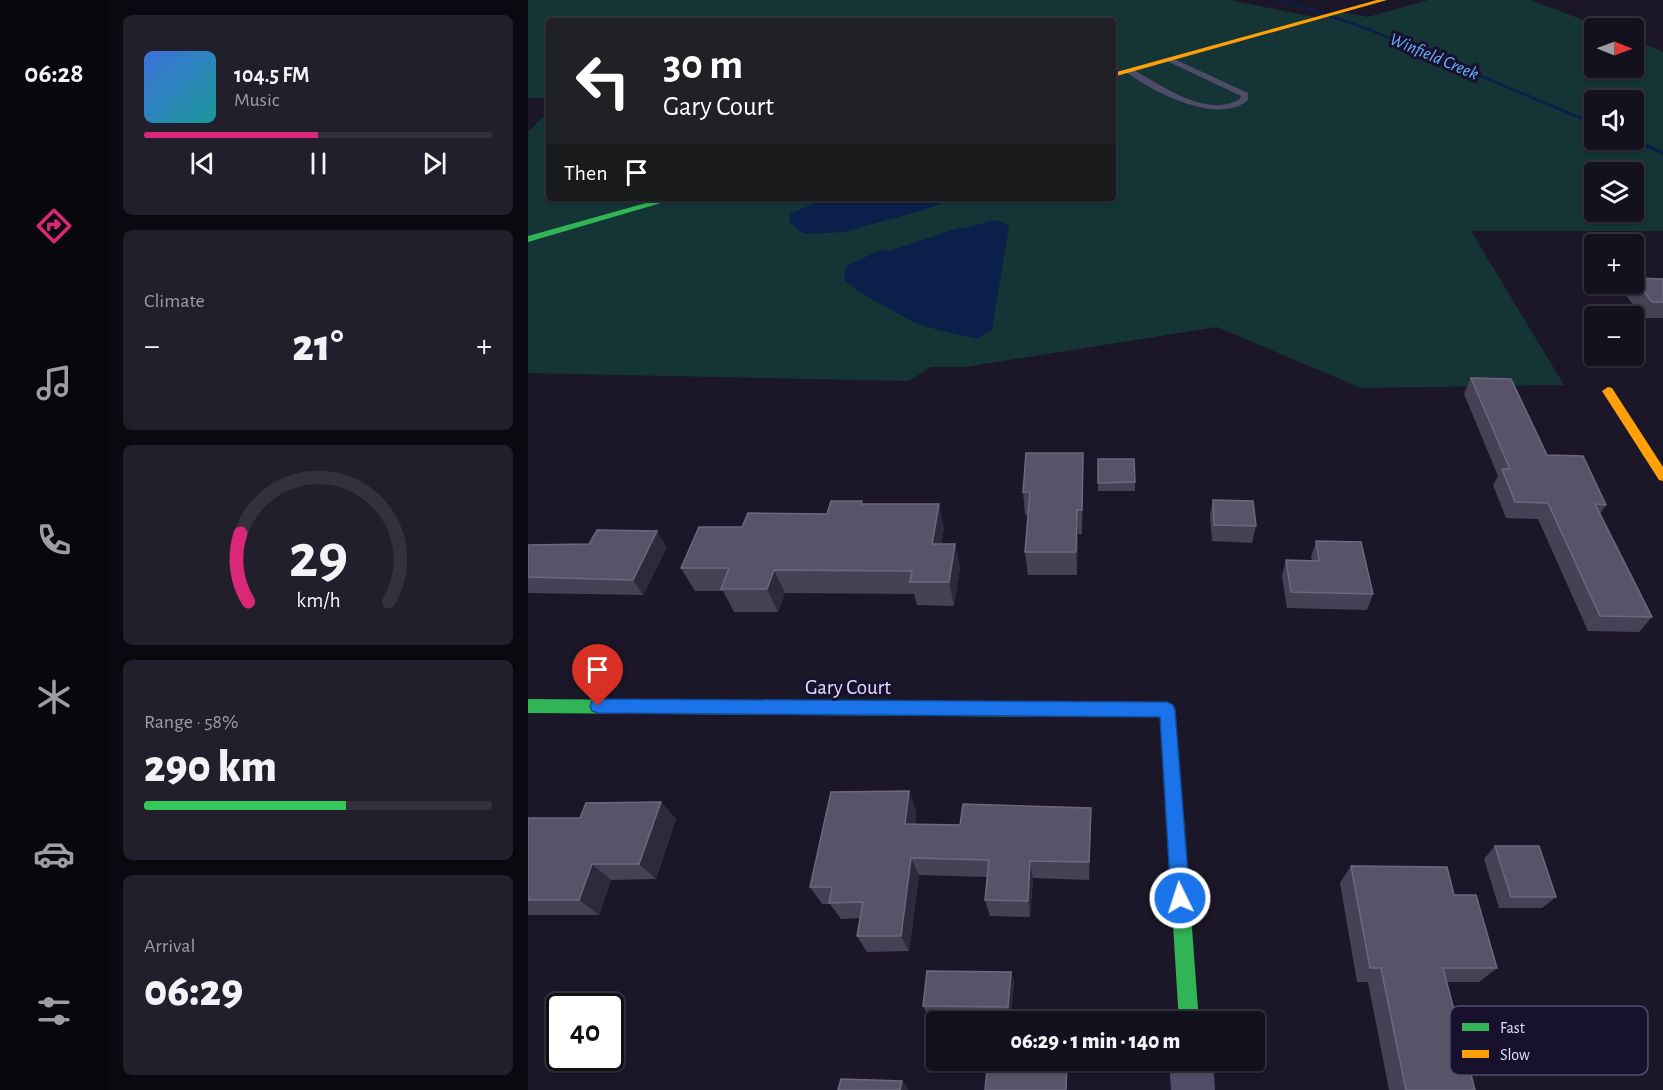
<!DOCTYPE html>
<html lang="en">
<head>
<meta charset="utf-8">
<style>
	body { margin:0; font-family:"Alegreya Sans",sans-serif; background:#211f2b; color:#f1f3f6; height:100vh; display:flex; flex-direction:column; font-size:22px; white-space:nowrap }
	* { box-sizing:border-box; margin:0 }
	p { font-size:20px; color:#9d9da4 }
	.icon { flex:none; width:33px; height:33px; fill:none; stroke:currentColor; stroke-width:2; stroke-linecap:round; stroke-linejoin:round }
	.map { position:relative; flex:1; overflow:hidden }
	.details { display:flex; flex-direction:column; gap:15px; padding:15px; background:#0b0910; width:420px }
	.details>* { flex:none }
	.guide { position:absolute; left:18px; top:18px; width:570px; height:183px; border-radius:6px; box-shadow:0 2px 4px #0004,0 0 0 2px #33313c; background:#202124; color:#fff; overflow:hidden }
	.needle { width:39px; rotate:91deg }
	.buttons { position:absolute; left:1056px; top:18px; display:grid; gap:12px }
	.buttons a { display:grid; place-items:center; width:60px; height:60px; border-radius:6px; background:#14111e; box-shadow:0 2px 4px #0004,0 0 0 2px #33313c; font-size:30px }
	.speed { position:absolute; left:18px; top:993px; display:flex; gap:12px; font-size:30px; font-weight:700; text-align:center }
	.speed>* { display:grid; place-content:center; width:78px; height:78px; border-radius:50%; background:#14111e; box-shadow:0 2px 4px #0004,0 0 0 2px #33313c; line-height:1 }
	.speed .limit { border:3px solid #111; border-radius:9px; background:#fff; color:#111 }
	.pin { position:absolute; display:grid; place-items:center; width:51px; height:51px; color:#fff; margin:-62px -26px; border-radius:50% 50% 50% 0; rotate:-45deg; box-shadow:0 0 6px #0007 }
	.pin .icon { rotate:45deg }
	.me { position:absolute; width:66px; margin:-33px; rotate:356deg; stroke-linejoin:round; filter:drop-shadow(0 0 4px #0008) }
	.turn { display:flex; align-items:center; gap:21px; height:126px; padding:0 18px; font-size:27px }
	.turn .icon { width:78px; height:78px; stroke-width:2.5 }
	.turn b { display:block; font-size:42px; line-height:51px }
	.then { display:flex; align-items:center; height:57px; padding:0 18px; background:#0003; gap:12px; font-size:22px }
	.big { font-size:45px; font-weight:800; line-height:1.1 }
	.details .card { flex:1; display:flex; flex-direction:column; justify-content:center; gap:9px; min-width:0; padding:0 21px; border-radius:9px; background:#211f2b }
	.details .dial { align-items:center; gap:0 }
	.dial svg { height:156px; overflow:visible; fill:none; stroke:#33313c; stroke-width:7; stroke-linecap:round; text-anchor:middle }
	.dial text { fill:#f1f3f6; stroke:none }
	.song { display:flex; align-items:center; gap:18px }
	.cover { width:72px; height:72px; border-radius:9px; background:linear-gradient(135deg,hsl(220 70% 55%),hsl(180 70% 35%)) }
	.played { height:6px; border-radius:3px; background:linear-gradient(90deg,#db2777 50%,#33313c 50%) }
	.keys { display:flex; justify-content:space-around; direction:ltr }
	.heat { display:flex; justify-content:space-between; align-items:center; font-size:33px; direction:ltr }
	.charge { height:9px; border-radius:4px; background:linear-gradient(90deg,#34c759 58%,#33313c 0) }
	.trip { position:absolute; left:398px; top:1011px; width:339px; height:60px; border-radius:6px; background:#14111e; box-shadow:0 2px 4px #0004,0 0 0 2px #33313c; font-weight:800; line-height:60px; text-align:center }
	main { display:flex; flex:1; min-height:0 }
	.dock { display:flex; flex-direction:column; width:108px; justify-content:space-around; align-items:center; background:#08070c; color:#9d9da4 }
	.dock .icon { width:42px; height:42px }
	.dock .on { color:#db2777 }
	.dock b { font-size:27px; color:#f1f3f6 }
	.map>svg:first-child { display:block }
	.green { fill:#143436; fill-rule:evenodd }
	.water { fill:#0b1f4b }
	.lines { fill:none; stroke-linecap:round; stroke-linejoin:round }
	.stream { fill:#0b1f4b; fill-rule:evenodd }
	.lane { fill:#4f4c68; fill-rule:evenodd }
	.street { fill:#4f4c68; fill-rule:evenodd }
	.fast { fill:#30b455; fill-rule:evenodd }
	.slow { fill:#ff9f0a; fill-rule:evenodd }
	.wall { fill:#464256 }
	.shaded-wall { fill:#2e2a3c }
	.building { fill:#575368; stroke:#6d6880; stroke-width:1.5 }
	.route { fill:#1a73e8; stroke:#114b97; stroke-width:1.5 }
	.labels { text-anchor:middle; dominant-baseline:central; stroke-width:6; stroke-linejoin:round; paint-order:stroke }
	.far-water-label { font-size:18px; font-style:italic; fill:#6cb5ff; stroke:#17112e }
	.street-label { font-size:21px; fill:#e3deff; stroke:#17112e }
	.key { fill:#17112e; stroke:#544e6d; stroke-width:1.5 }
	.key-label { font-size:16px; fill:#e3deff }
</style>
</head>
<body>
<main>
<nav class="dock">
<b>06:28</b>
<svg class="icon on" aria-label="directions" viewBox="0 0 24 24"><path d="M12 3l9 9-9 9-9-9zM9 14v-3h6M13 9l2 2-2 2"/></svg>
<svg class="icon" aria-label="music" viewBox="0 0 24 24"><path d="M9 18V5l10-2v13"/><circle cx="6" cy="18" r="3"/><circle cx="16" cy="16" r="3"/></svg>
<svg class="icon" aria-label="phone" viewBox="0 0 24 24"><path d="M5 4h4l2 5-3 2q2 4 5 5l2-3 5 2v4C11 20 4 13 5 4z"/></svg>
<svg class="icon" aria-label="climate" viewBox="0 0 24 24"><path d="M12 3v18M4 7l16 10M4 17L20 7"/></svg>
<svg class="icon" aria-label="car" viewBox="0 0 24 24"><path d="M5 17H2v-5l4-1 3-4h7l3 4 3 1v5h-3M9 17h6M6 11h13"/><circle cx="7" cy="17" r="2"/><circle cx="17" cy="17" r="2"/></svg>
<svg class="icon" aria-label="filters" viewBox="0 0 24 24"><path d="M4 7h16M4 17h16"/><circle cx="9" cy="7" r="2"/><circle cx="15" cy="17" r="2"/></svg>
</nav>
<section class="details">
<div class="card">
<div class="song"><i class="cover"></i><div><b>104.5 FM</b><p>Music</p></div></div>
<div class="played"></div>
<div class="keys"><svg class="icon" aria-label="previous" viewBox="0 0 24 24"><path d="M18 5L8 12l10 7zM5 5v14"/></svg><svg class="icon" aria-label="pause" viewBox="0 0 24 24"><path d="M8 5v14M16 5v14"/></svg><svg class="icon" aria-label="next" viewBox="0 0 24 24"><path d="M6 5l10 7-10 7zM19 5v14"/></svg></div>
</div>
<div class="card"><p>Climate</p>
<div class="heat"><a>−</a><b class="big">21°</b><a>+</a></div>
</div>
<div class="card dial"><svg viewBox="0 0 100 80">
<path d="M14 69A42 42 0 1 1 86 69"/>
<path d="M14 69A42 42 0 0 1 10 34" stroke="#db2777"/>
<text x="50" y="56" font-size="32" font-weight="700">29</text>
<text x="50" y="72" font-size="11">km/h</text>
</svg></div>
<div class="card"><p>Range · 58%</p><b class="big">290 km</b><div class="charge"></div></div>
<div class="card"><p>Arrival</p><b class="big">06:29</b></div>
</section>
<div class="map">
<svg width="1135" height="1090" viewBox="0 0 1135 1090">
	<rect width="100%" height="100%" fill="#1b1728"/>
	<path class="green" d="M0,0H701L791,18L814,12L840,17L900,0H1003L1076,28H1066V68H1106V40L1135,52V231H943L1036,385L833,388L689,327L437,367H403L381,381L0,373V132L21,111V198H585V21H21V98H0ZM1066,100H1106V140H1066ZM1066,172H1106V212H1066Z"/>
	<path class="water" d="M302,198H428L399,209L315,232L276,234L261,222L263,213Z
		M468,220L481,226L464,329L449,339L410,330L385,322L331,292L316,280L318,266L353,250L361,251L431,228C444,228 455,222 468,220Z"/>
	<g class="lines">
		<path class="stream" d="M740,0L764,2L841,28L1066,122V125L839,30L762,4Z
			M1106,139L1135,151V155L1101,140Z"/>
		<path class="lane" d="M642,57L720,93V100C691,126 623,92 597,71L604,69C634,85 678,119 712,99L713,96L639,61Z"/>
		<path class="street" d="M641,1060H685L687,1090H643Z"/>
		<path class="fast" d="M136,198H150L0,242V236Z
			M0,699L565,703L571,705L573,710L571,715L565,717L0,713Z
			M650,852L656,855L659,861L671,1022H651L641,861L644,855Z"/>
		<path class="slow" d="M849,0H859L585,77V73Z
			M1080,387L1084,388L1135,467V481L1131,480L1074,391Z
			M565,703H639L645,705L647,710L659,861L656,867L650,870L644,867L641,861L632,717H565L559,715L557,710L559,705Z"/>
	</g>
	<path class="wall" d="M1106,278L1135,279V318H1115L1097,294L1103,284H1106Z
		M943,378L1019,455L1078,505L1072,514L1124,617L1111,632L1060,631L1010,519L978,518L965,485L970,476L936,394Z
		M570,459L607,482V491H570Z
		M555,477L554,534H550L549,575H500L497,552L500,516L497,515L495,492Z
		M685,500L728,526L724,543L684,541L682,516Z
		M334,501V504L416,528L413,544H427L432,568L426,606L389,605L386,594L257,593L250,612H206L195,591H167L153,568L214,527L299,514Z
		M788,541L845,594L839,610L759,608L754,576L758,560L784,561L783,557Z
		M0,545L139,547L115,595L0,593Z
		M563,808L561,880L505,878L502,917L462,916L457,900L459,877L391,875L381,951L339,952L329,936L332,918L313,919L302,904H294L282,887L388,810L387,825H432Z
		M0,818L148,819L128,879L83,880L71,915H0Z
		M967,846L1028,897L1014,908H971L956,859Z
		M823,866L926,895L969,968L951,982H919L947,1090H861L840,982H829L812,883Z
		M483,972L486,982L483,1016L400,1015L395,1006Z"/>
	<path class="shaded-wall" d="M555,453V477L554,534V510Z
		M411,504L416,528L409,568L404,544Z
		M549,510L550,534L549,575L548,552Z
		M129,531L139,547L115,595L105,580Z
		M427,544L432,568L426,606L421,582Z
		M246,570L257,593L250,612L239,589Z
		M381,791L388,810L384,843L377,824Z
		M133,802L148,819L128,879L111,864Z
		M563,808V826L561,880V862Z
		M383,858L391,875L381,951L373,936Z
		M502,861L505,878L502,917L500,901Z
		M64,864L83,880L71,915L51,900Z
		M483,972L486,982L483,1016L480,1007Z
		M539,1060H540L539,1090H538Z
		M374,1081L380,1088V1090H372Z"/>
	<path class="building" d="M1106,278L1135,279V302H1124Z
		M943,378L983,379L1019,455L1055,456L1078,505L1067,504L1124,617L1072,616L1020,503L987,502L974,469H982Z
		M498,453H555L554,510H549L548,552H497L502,492H495Z
		M570,459H606L607,482L570,483Z
		M685,500L725,501L728,526L686,525Z
		M303,501H334L333,504H411L404,544H427L421,582H382L384,571L246,570L239,589H193L201,568H153L171,527H214L220,513L299,514Z
		M69,530L129,531L105,580L0,577V545L61,544Z
		M788,541L833,542L845,594L763,592L758,560L791,561Z
		M381,791L377,824L432,825L435,804L563,808L561,862L502,861L500,901L457,900L461,860L383,858L373,936H329L335,902L301,903L304,887H282L303,792Z
		M133,802L111,864H64L51,900H0V818H52L58,803Z
		M967,846H1011L1028,897H983Z
		M823,866L919,867L926,895H948L969,968H915L947,1090H878L853,968H842Z
		M399,971L483,972L480,1007L395,1006Z
		M463,1016H539V1022H462Z
		M460,1060H539L538,1090H457Z
		M313,1079L374,1081L372,1090H310Z"/>
	<path class="route" d="M70,699L639,702L645,705L647,710L662,898L659,905L652,908L646,905L643,898L632,717L70,713L64,711L62,706L64,701Z"/>
	<g class="labels">
		<g class="far-water-label">
			<text transform="translate(906 57) rotate(23)">Winfield Creek</text>
		</g>
		<g class="street-label">
			<text x="320" y="687">Gary Court</text>
		</g>
	</g>
	<rect x="922" y="1006" width="198" height="69" rx="9" class="key"/>
	<rect x="934" y="1023" width="27" height="8" fill="#30b455"/>
	<rect x="934" y="1050" width="27" height="8" fill="#ff9f0a"/>
	<g class="key-label">
		<text x="972" y="1033">Fast</text>
		<text x="972" y="1060">Slow</text>
	</g>
</svg>
<div class="buttons">
<a><svg class="needle" viewBox="-14 -14 28 28"><path d="M0-13l5 13h-10z" fill="#e53935"/><path d="M0 13l5-13h-10z" fill="#9d9da4"/></svg></a>
<a><svg class="icon" aria-label="sound" viewBox="0 0 24 24"><path d="M4 9h4l5-4v14l-5-4H4zM17 9q2 3 0 6"/></svg></a>
<a><svg class="icon" aria-label="layers" viewBox="0 0 24 24"><path d="M12 4l9 5-9 5-9-5zM3 14l9 5 9-5"/></svg></a>
<a>+</a>
<a>−</a>
</div>
<div class="speed"><div class="limit">40</div></div>
<div class="pin" style="left:70px;top:706px;background:#d93025"><svg class="icon" aria-label="arrive" viewBox="0 0 24 24"><path d="M6 21V4h12l-3 4 3 4H6"/></svg></div>
<svg class="me" style="left:652px;top:898px" viewBox="-20 -20 40 40"><circle r="17" fill="#1a73e8" stroke="#fff" stroke-width="3"/><path d="M0-11L8 9 0 5-8 9z" fill="#fff"/></svg>
<div class="trip">06:29 · 1 min · 140 m</div>
<div class="guide">
<div class="turn"><svg class="icon" aria-label="left" viewBox="0 0 24 24"><path d="M17 20v-9H6M10 6l-5 5 5 5"/></svg><div><b>30 m</b>Gary Court</div></div>
<div class="then">Then<svg class="icon" aria-label="arrive" viewBox="0 0 24 24"><path d="M6 21V4h12l-3 4 3 4H6"/></svg></div>
</div>
</div>
</main>
</body>
</html>
